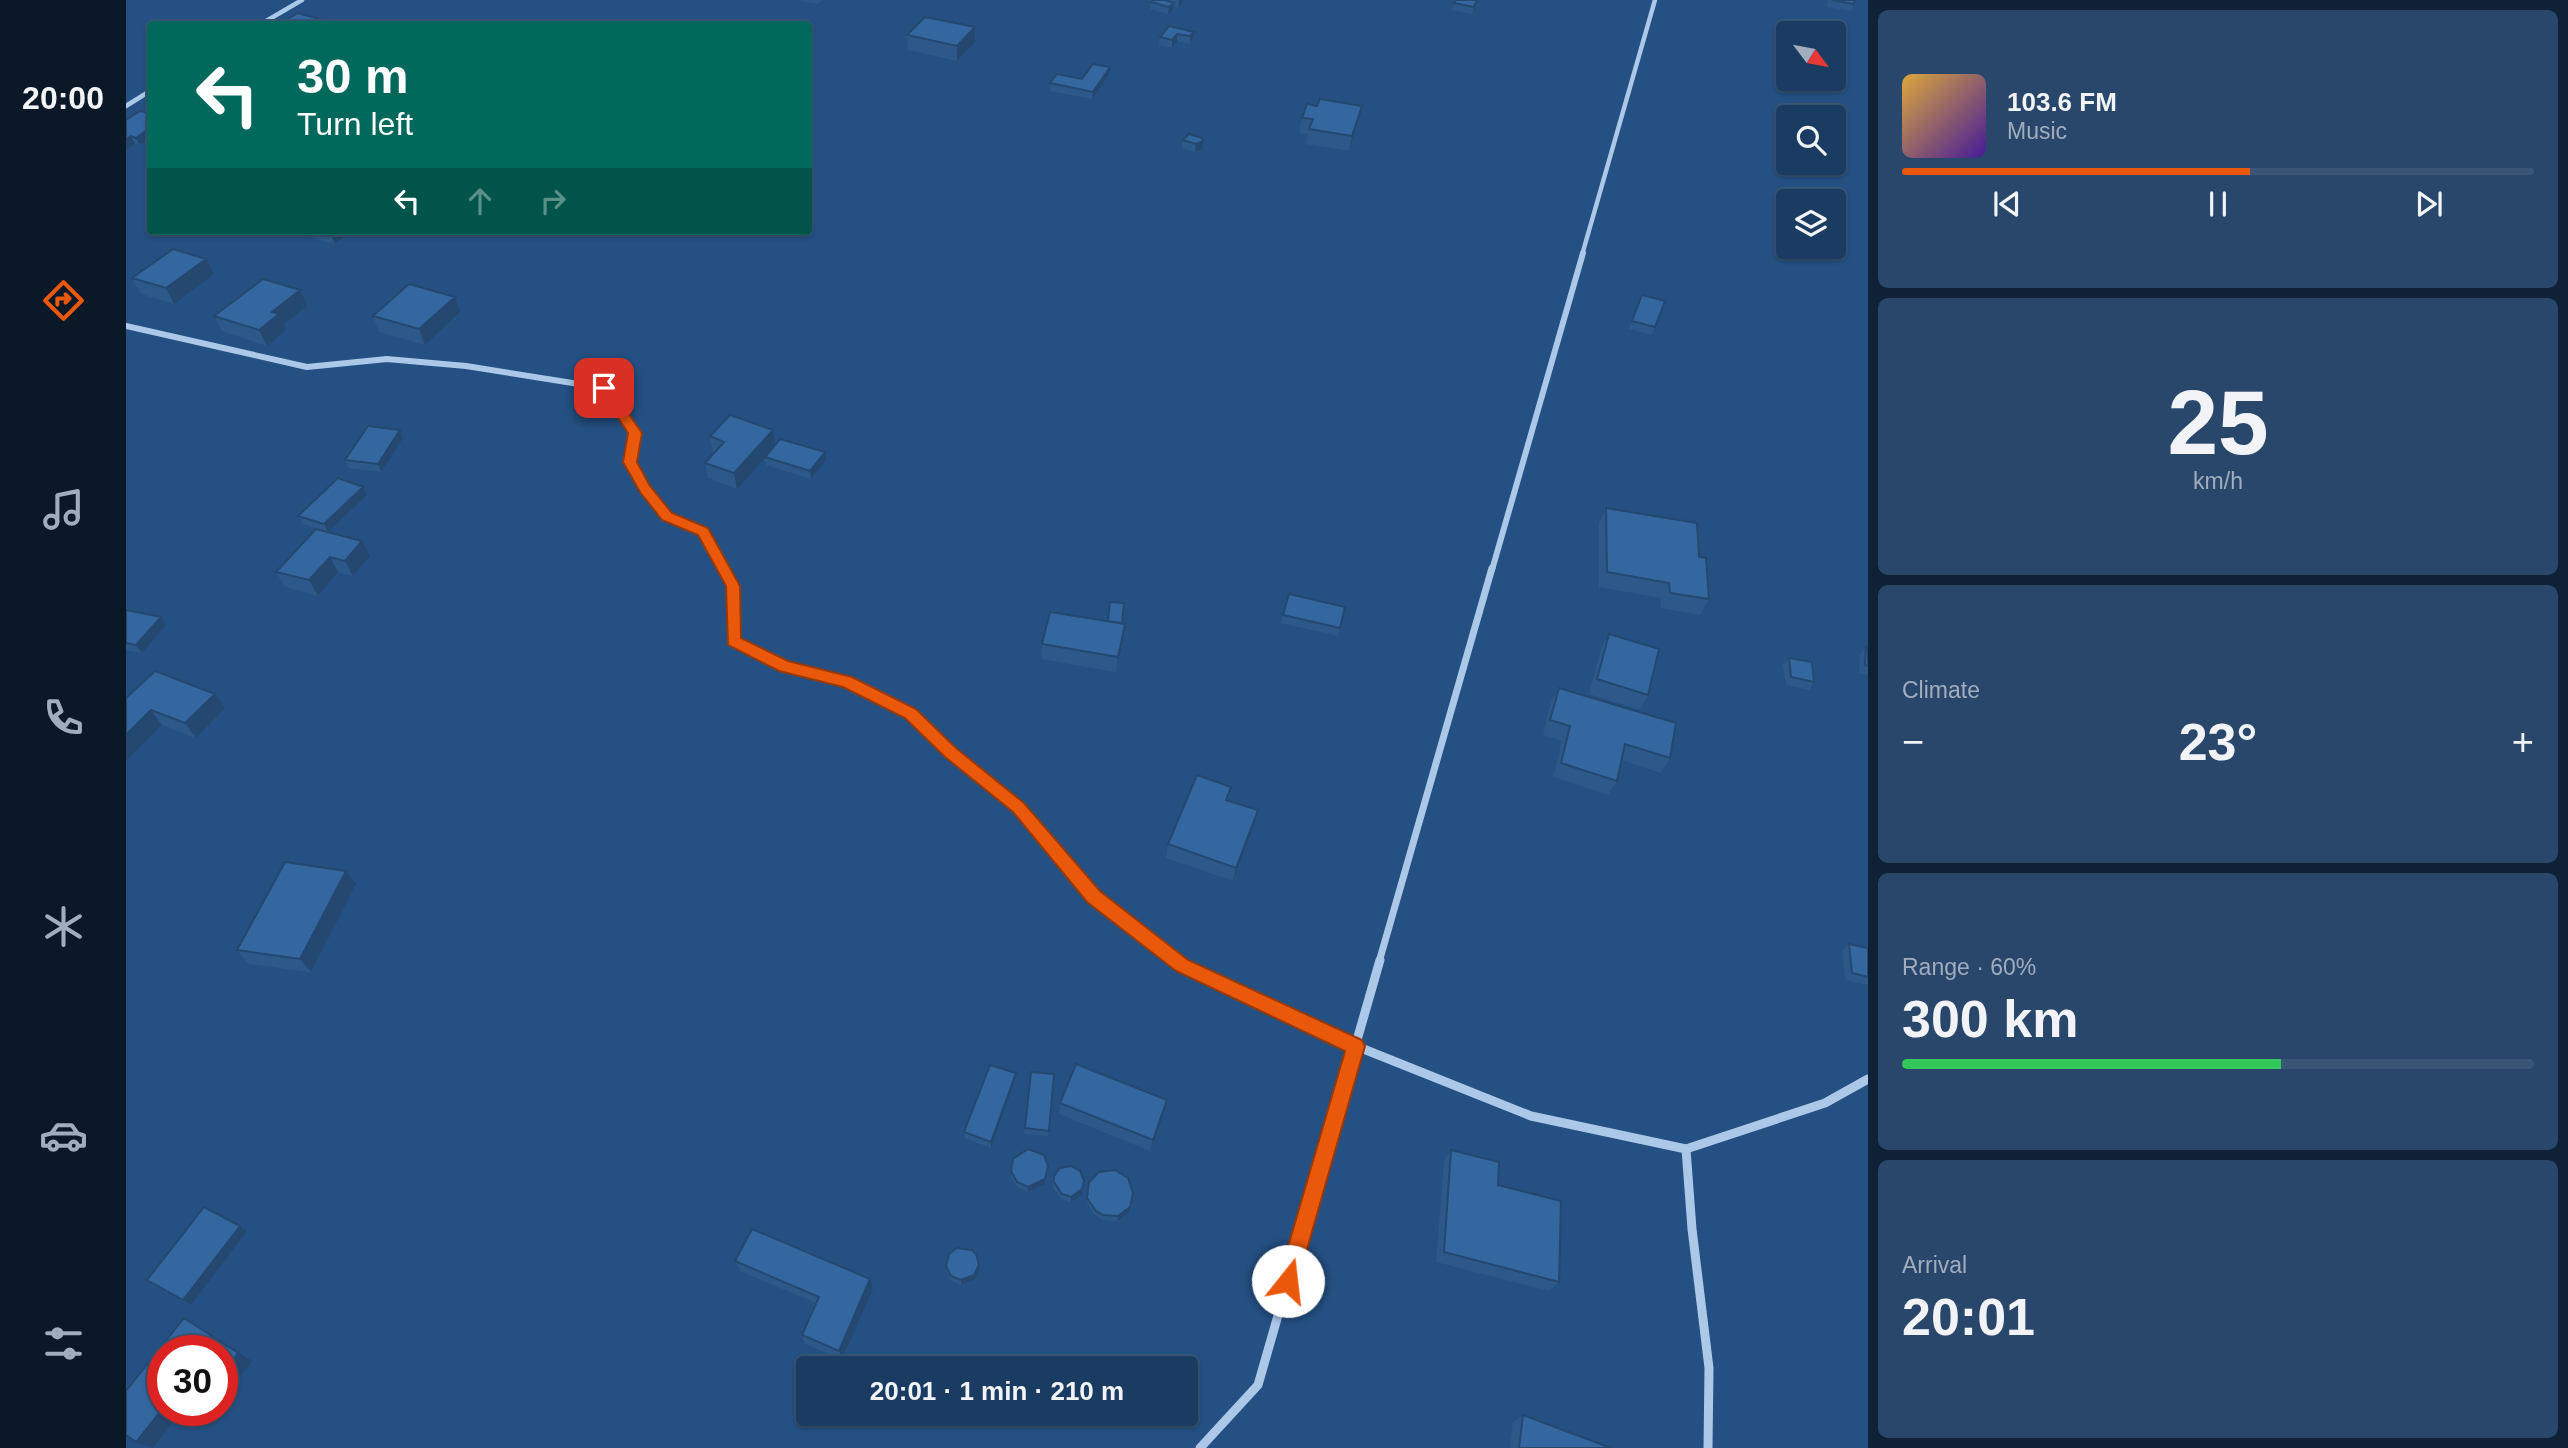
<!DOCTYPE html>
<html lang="en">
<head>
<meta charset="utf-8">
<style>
	body { margin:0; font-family:Arial,sans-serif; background:#28476b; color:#f1f3f6; height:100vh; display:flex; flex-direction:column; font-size:26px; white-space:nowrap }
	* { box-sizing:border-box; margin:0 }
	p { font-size:23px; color:#a0adbe }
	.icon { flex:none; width:38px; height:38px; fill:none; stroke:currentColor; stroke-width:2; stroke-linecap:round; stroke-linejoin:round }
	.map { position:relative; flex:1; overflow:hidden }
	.details { display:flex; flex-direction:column; gap:10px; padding:10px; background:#0f2136; width:700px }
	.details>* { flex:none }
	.hud { position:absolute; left:21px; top:21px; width:665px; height:214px; border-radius:7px; box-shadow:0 2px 5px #0004,0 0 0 2px #395677; background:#00695c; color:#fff; overflow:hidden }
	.needle { width:46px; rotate:122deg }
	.controls { position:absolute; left:1650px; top:21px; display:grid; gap:14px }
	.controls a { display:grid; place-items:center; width:70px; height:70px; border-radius:7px; background:#1b3c62; box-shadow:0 2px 5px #0004,0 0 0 2px #395677; font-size:35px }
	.speed { position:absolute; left:21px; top:1335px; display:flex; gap:14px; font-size:35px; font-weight:700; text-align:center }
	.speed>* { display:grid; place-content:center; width:91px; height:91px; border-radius:50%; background:#1b3c62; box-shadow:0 2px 5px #0004,0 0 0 2px #395677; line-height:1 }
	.speed .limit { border:10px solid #d22; background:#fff; color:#111 }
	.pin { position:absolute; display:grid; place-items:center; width:60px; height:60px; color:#fff; margin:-30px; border-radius:14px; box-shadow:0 4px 10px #0006 }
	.me { position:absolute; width:77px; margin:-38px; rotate:16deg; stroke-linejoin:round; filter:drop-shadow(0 0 5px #0008) }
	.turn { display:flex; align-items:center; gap:24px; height:147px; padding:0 35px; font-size:32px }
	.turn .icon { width:91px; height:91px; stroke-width:2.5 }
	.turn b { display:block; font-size:49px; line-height:60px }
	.lanes { display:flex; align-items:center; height:66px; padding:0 35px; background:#0003; justify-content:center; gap:35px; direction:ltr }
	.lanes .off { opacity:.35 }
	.big { font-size:52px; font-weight:700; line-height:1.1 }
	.details .card { flex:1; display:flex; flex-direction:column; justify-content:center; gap:10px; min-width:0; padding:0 24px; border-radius:10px; background:#28476b }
	.details .dial { align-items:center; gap:0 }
	.dial b { font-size:91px; line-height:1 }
	.song { display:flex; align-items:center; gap:21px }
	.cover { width:84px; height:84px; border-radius:10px; background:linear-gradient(135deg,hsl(40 70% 55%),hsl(260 70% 35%)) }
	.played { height:7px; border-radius:4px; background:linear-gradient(90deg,#ea580c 55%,#395677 55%) }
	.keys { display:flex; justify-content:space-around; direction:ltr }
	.heat { display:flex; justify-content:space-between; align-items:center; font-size:38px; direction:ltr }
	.charge { height:10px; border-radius:5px; background:linear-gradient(90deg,#34c759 60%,#395677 0) }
	.trip { position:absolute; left:670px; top:1356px; width:402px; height:70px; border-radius:7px; background:#1b3c62; box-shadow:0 2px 5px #0004,0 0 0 2px #395677; font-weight:700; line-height:70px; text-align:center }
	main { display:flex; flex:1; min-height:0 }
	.tabs { display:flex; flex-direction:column; width:126px; justify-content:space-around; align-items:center; background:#0b1827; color:#a0adbe }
	.tabs .icon { width:49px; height:49px }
	.tabs .selected { color:#ea580c }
	.tabs b { font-size:32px; color:#f1f3f6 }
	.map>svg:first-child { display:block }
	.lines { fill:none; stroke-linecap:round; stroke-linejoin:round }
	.street-far3 { stroke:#acc8e8; stroke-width:4.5 }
	.street-far2 { stroke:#acc8e8; stroke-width:6 }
	.street-far1 { stroke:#acc8e8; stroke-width:7 }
	.street { stroke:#acc8e8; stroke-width:9 }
	.wall { fill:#2d598a }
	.shaded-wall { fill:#244870 }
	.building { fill:#3467a0; stroke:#244870; stroke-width:2 }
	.route { fill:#ea580c; stroke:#983908; stroke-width:2 }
</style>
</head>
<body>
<main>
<nav class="tabs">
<b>20:00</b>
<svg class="icon selected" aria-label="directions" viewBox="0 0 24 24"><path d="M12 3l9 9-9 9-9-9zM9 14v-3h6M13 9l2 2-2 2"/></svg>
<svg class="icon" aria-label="music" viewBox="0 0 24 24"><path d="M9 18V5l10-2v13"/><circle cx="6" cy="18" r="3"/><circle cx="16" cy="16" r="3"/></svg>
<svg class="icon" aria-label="phone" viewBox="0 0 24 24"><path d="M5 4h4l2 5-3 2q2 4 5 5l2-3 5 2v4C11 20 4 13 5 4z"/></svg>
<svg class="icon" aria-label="climate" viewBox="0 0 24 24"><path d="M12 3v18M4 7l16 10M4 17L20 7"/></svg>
<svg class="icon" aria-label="car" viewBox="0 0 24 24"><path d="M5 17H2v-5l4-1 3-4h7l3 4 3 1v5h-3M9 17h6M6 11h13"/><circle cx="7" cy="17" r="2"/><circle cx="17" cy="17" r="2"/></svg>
<svg class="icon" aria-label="filters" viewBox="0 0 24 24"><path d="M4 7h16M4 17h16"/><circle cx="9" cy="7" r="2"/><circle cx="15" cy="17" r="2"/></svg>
</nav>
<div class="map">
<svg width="1742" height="1448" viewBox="0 0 1742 1448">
	<rect width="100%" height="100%" fill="#245083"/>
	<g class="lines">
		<path class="street-far3" d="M135,24L176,0
			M0,106L24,91
			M1456,255L1529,0"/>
		<path class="street-far2" d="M0,326L181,367L261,359L340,366L478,388L509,433L504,462L519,489L541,516L577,532L598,570
			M1366,570L1457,253"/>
		<path class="street-far1" d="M597,568L607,586V641L658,666L721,682L785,714L825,753L892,807L967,896L1052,962
			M1253,962L1366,568"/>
		<path class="street" d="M1050,960L1230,1046L1405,1116L1560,1149
			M1074,1448L1132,1385L1254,960
			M1582,1448L1583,1368L1566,1229L1560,1149L1699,1103L1742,1079"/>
	</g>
	<path class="wall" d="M669,0H696L692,4Z
		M1026,0H1059L1052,8L1047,6V10L1042,14L1024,9L1025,2Z
		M1353,0L1346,14L1326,10L1328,3Z
		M1702,0H1729L1725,11L1701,7Z
		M1043,26L1068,32L1067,39L1064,44L1051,41L1046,48L1033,45L1034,37Z
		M849,27V42L831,61L782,50L781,35Z
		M984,67L983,75L966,99L924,91V83L956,79Z
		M1191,106H1236L1232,121L1223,151L1180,144L1182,134L1173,133L1176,118Z
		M24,113V138L14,145L9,144L0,150V120Z
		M1063,134L1076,149L1069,152L1056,148L1057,140Z
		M164,231H225L209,244Z
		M88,274L48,304L15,294L6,278Z
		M174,290L181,306L158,324L160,330L141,346L96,331L88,316Z
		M1516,295L1529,327L1526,335L1503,329Z
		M334,312L299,345L253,332L247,316Z
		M274,430L277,438L255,472L223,468L219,460Z
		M647,430L650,444L700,460L685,479L640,465L639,458L611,489L582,478L579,463L588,452H587L584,436Z
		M237,487L241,495L202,532L236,541L244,556L227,576L212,572L192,596L159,587L150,572L198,531L177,524L172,516Z
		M1480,508L1573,557L1583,599L1574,615L1535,608V598L1473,587V523Z
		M1163,594L1219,607L1212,636L1155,623Z
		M0,610L35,617L40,625L16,653L0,650Z
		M996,623L999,624L997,639L990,672L915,659L916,644Z
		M1483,634L1522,695L1513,710L1463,694L1475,649Z
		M1740,647L1742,648V675L1733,673L1734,655Z
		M1663,658L1688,682L1683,690L1660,685L1657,665Z
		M1433,688L1544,758L1535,773L1495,760L1491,781L1482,795L1427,777L1436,741L1417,735L1425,702Z
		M0,698L99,708L70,738L36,725Z
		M1105,787L1102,801L1132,810L1128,825L1107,881L1040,858L1042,844Z
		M230,884L185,972L122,964L111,950Z
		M1723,944L1742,948V985L1719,980L1716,951Z
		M928,1074L922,1136L898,1134L899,1128Z
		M889,1079L865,1148L839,1138L838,1132Z
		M1041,1100L1039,1111L1024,1151L933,1114L934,1103Z
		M1325,1150L1372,1185L1433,1282L1423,1291L1310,1262L1318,1161Z
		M885,1171L922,1172L919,1184L902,1192L891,1187L885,1176Z
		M928,1176L956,1195L945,1202L935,1199L927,1187Z
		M963,1182L1007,1193L1003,1212L991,1221L976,1220L970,1216L961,1203Z
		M609,1261L744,1279L747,1289L716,1359L679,1344L676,1335L690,1303L614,1271Z
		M853,1265V1270L849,1279L835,1285L825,1281L821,1271L820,1266Z
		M1397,1415L1485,1448H1384L1387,1422Z"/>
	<path class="shaded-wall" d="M1053,0H1059L1052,8Z
		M1351,0H1353L1346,14L1348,7Z
		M1048,3L1047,10L1042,14L1043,7Z
		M193,19L195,24H183Z
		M849,27V42L831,61V46Z
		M1068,32L1067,39L1064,44V36Z
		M1051,34V41L1046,48V40Z
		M984,67L983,75L966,99L967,92Z
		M1236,106L1232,121L1223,151L1226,136Z
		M24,128V138L14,145L10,138Z
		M5,136L9,144L0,150V139Z
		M1077,141L1076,149L1069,152L1070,144Z
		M203,231H225L209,244Z
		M80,259L88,274L48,304L40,288Z
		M174,290L181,306L158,324L160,330L141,346L133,330L146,312Z
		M329,297L334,312L299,345L293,329Z
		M274,430L277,438L255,472L252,464Z
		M647,430L650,446L611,489L608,473Z
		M699,452L700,460L685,479L684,471Z
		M237,487L241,495L202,532L198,524Z
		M236,541L244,556L227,576L219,561Z
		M204,557L212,572L192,596L183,580Z
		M35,617L40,625L16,653L10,645Z
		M999,624L997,639L990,672L992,657Z
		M89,694L99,708L70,738L59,723Z
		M25,710L36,725L0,761V735Z
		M1132,810L1128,825L1107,881L1110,868Z
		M220,871L230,884L185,972L174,959Z
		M890,1073L889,1079L865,1148V1142Z
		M1041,1100L1039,1111L1024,1151L1027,1140Z
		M922,1166L919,1184L902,1192V1187Z
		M958,1181L956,1195L945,1202V1197Z
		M1004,1207L1003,1212L991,1221L992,1216Z
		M114,1226L121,1231L65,1305L57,1300Z
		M853,1265V1270L849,1279L835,1285V1280Z
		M744,1279L747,1289L716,1359L713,1351Z
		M73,1327L126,1361L96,1400V1374Z
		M37,1408V1410H56L27,1448L10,1442Z"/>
	<path class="building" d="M1027,0H1039L1048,3L1043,7L1025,2Z
		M1330,0H1351L1348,7L1328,3Z
		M1706,0H1729L1728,4Z
		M172,13L193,19L183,24H153Z
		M799,17L849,27L831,46L781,35Z
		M1043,26L1068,32L1064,36L1051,34L1046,40L1034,37Z
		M967,64L984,67L967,92L924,83L931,74L956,79Z
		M1194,99L1236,106L1226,136L1183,129L1187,119L1176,118L1181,104L1191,106Z
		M14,111L24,113V128L10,138L5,136L0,139V120Z
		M1063,134L1076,138L1077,141L1070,144L1057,140Z
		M47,249L80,259L40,288L6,278Z
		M137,279L174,290L146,312L153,314L133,330L88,316Z
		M283,284L329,297L293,329L247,316Z
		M1516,295L1539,301L1529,327L1506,321Z
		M604,415L647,430L608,473L579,463L598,442L584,436Z
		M242,426L274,430L252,464L219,460Z
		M654,439L699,452L684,471L639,457Z
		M212,478L237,487L198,524L172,516Z
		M1480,508L1571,523L1573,557L1580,558L1583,599L1544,593L1543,583L1481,572Z
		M190,529L236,541L219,561L204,557L183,580L150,572Z
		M1163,594L1219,607L1214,628L1157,615Z
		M984,602L998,603L996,623L982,621Z
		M0,610L35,617L10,645L0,643Z
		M924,612L999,624L992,657L916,644Z
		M1483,634L1533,649L1522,695L1471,679Z
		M1740,647L1742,648V666L1739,665Z
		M1663,658L1686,662L1688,682L1665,677Z
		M29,671L89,694L59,723L25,710L0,735V698Z
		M1433,688L1550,723L1544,758L1499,744L1491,781L1435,763L1444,726L1424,720Z
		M1071,775L1105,787L1100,800L1132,810L1110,868L1042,844Z
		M159,862L220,871L174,959L111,950Z
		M1723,944L1742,948V977L1726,973Z
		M950,1064L1041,1100L1027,1140L934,1103Z
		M864,1065L890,1073L865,1142L838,1132Z
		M905,1072L928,1074L923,1131L899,1128Z
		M902,1149L918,1155L922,1166L919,1179L902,1187L891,1182L885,1171L887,1159Z
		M1325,1150L1373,1162L1372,1185L1435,1201L1433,1282L1318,1252Z
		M945,1166L954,1171L958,1181L956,1189L945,1197L936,1194L928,1182V1176L934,1168Z
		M989,1170L1002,1178L1007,1193L1004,1207L992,1216L977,1215L970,1211L961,1198L963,1182L973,1172Z
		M78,1207L114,1226L57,1300L21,1280Z
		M626,1229L744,1279L713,1351L676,1335L693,1297L609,1261Z
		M831,1248L846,1250L850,1254L853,1265L848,1275L835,1280L825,1276L820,1266L823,1254Z
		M58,1318L112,1353L96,1374V1351H37V1408L10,1442L0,1435V1391Z
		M1397,1415L1485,1448H1393Z"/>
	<path class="route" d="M478,384L483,385L516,433L511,462L524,486L546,513L582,528L614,586L615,638L662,661L726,677L790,709L830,748L898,803L974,891L1062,960L1236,1040L1239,1046L1170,1288L1162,1291L1155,1288L1152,1281L1219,1051L1050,971L961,902L887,812L819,757L779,718L717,687L653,671L602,645L600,586L572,535L536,520L514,492L497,462L502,433L472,388Z"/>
</svg>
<div class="controls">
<a><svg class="needle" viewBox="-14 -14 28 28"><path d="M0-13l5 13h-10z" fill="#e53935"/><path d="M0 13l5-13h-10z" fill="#a0adbe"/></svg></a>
<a><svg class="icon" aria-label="search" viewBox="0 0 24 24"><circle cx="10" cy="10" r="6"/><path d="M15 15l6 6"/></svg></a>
<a><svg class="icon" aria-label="layers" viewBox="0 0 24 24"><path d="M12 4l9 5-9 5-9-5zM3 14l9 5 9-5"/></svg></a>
</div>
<div class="speed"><div class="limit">30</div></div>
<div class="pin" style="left:478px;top:388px;background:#d93025"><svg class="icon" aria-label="arrive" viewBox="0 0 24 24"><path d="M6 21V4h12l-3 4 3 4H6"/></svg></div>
<svg class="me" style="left:1162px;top:1281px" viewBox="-20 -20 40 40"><circle r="19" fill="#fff"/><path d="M0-13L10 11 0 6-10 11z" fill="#ea580c"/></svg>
<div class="trip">20:01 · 1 min · 210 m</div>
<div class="hud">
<div class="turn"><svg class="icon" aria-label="left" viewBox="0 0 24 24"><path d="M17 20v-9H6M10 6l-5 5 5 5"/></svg><div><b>30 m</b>Turn left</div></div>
<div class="lanes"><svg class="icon" aria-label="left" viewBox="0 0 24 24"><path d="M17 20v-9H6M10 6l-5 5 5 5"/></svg><svg class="icon off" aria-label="ahead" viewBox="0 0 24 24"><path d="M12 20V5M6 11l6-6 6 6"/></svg><svg class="icon off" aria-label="right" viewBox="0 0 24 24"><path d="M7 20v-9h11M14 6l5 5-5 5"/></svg></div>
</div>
</div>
<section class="details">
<div class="card">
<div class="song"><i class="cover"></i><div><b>103.6 FM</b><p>Music</p></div></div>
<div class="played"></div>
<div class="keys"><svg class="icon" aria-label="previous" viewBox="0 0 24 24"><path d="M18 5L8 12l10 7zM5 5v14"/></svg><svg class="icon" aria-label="pause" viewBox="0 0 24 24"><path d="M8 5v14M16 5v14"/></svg><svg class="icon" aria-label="next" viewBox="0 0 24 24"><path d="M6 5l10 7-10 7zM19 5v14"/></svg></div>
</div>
<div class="card dial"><b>25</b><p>km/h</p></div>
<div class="card"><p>Climate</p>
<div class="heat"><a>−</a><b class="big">23°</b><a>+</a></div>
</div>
<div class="card"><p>Range · 60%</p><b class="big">300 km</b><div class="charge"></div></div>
<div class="card"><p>Arrival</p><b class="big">20:01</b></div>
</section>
</main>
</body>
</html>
